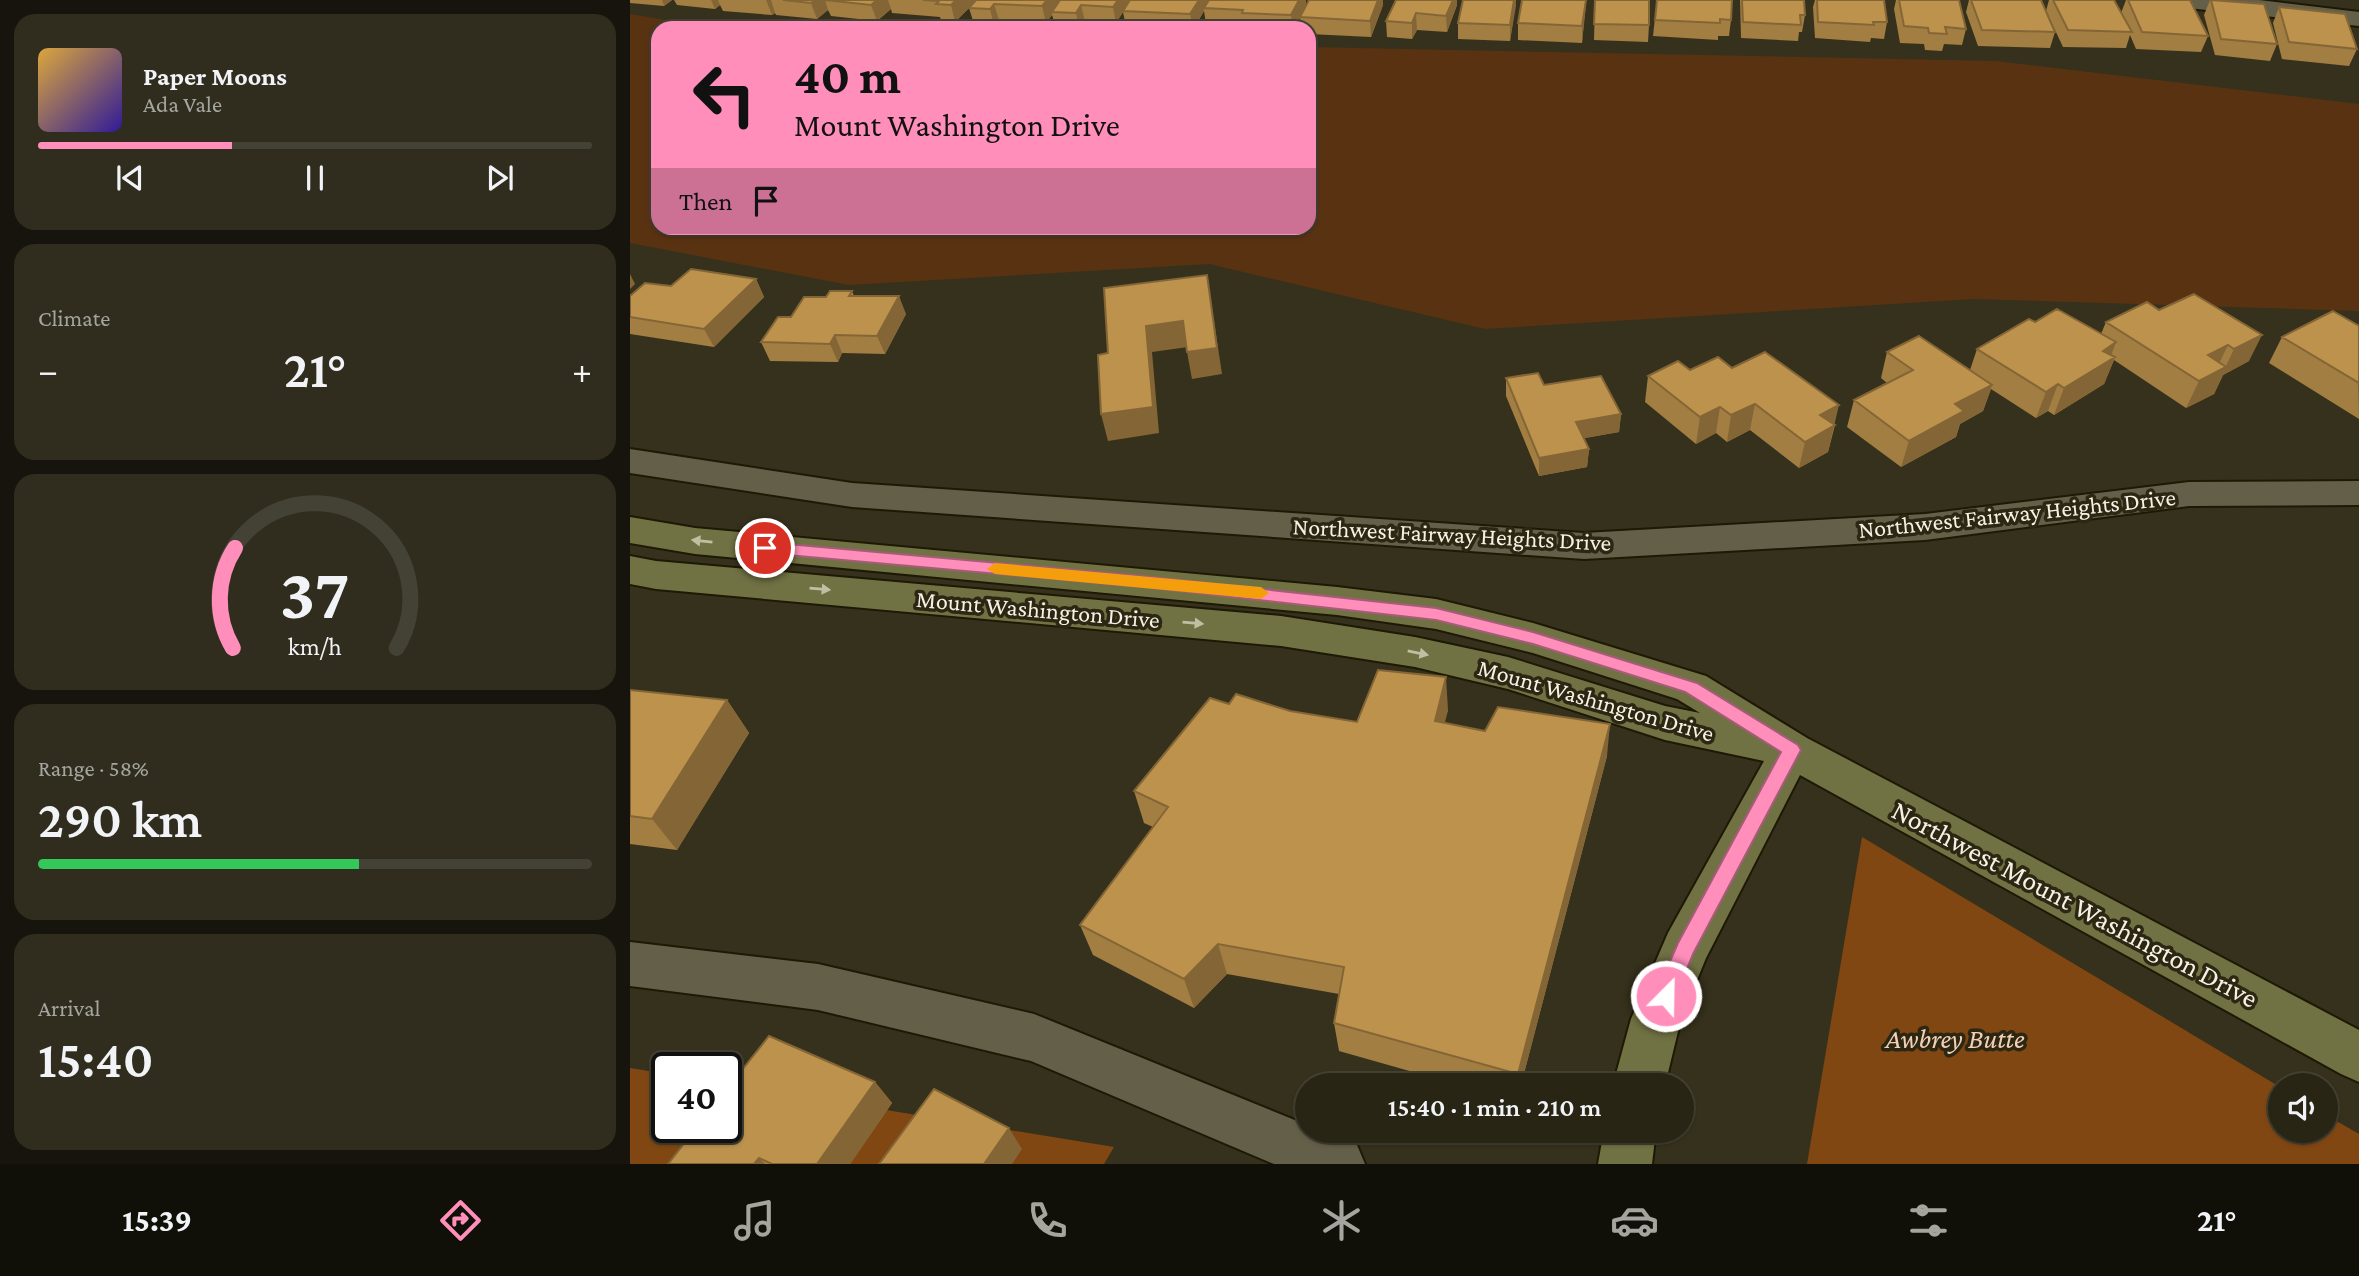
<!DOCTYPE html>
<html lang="en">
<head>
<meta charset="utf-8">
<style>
	body { margin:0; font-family:"Crimson Pro",serif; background:#302d1e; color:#f1f3f6; height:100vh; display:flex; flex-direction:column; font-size:26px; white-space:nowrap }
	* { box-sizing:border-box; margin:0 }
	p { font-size:23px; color:#a5a5a0 }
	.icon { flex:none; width:38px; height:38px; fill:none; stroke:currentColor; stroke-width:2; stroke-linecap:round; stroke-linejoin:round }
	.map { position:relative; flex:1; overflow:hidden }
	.sheet { display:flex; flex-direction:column; gap:14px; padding:14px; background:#16140c; width:630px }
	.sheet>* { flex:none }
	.guide { position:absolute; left:21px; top:21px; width:665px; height:214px; border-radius:21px; box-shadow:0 2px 5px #0004,0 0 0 2px #444234; background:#ff8eba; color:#111; overflow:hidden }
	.controls { position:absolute; left:1638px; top:1073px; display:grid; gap:14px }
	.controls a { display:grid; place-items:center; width:70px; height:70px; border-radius:50%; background:#282515; box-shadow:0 2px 5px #0004,0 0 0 2px #444234; font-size:35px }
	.speed { position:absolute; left:21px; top:1052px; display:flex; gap:14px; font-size:35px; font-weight:700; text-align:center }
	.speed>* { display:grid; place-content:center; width:91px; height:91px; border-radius:50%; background:#282515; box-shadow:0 2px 5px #0004,0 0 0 2px #444234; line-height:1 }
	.speed .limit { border:4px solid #111; border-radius:10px; background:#fff; color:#111 }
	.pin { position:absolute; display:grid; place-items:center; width:60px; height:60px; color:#fff; margin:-30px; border:4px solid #fff; border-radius:50%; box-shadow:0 2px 7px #0007 }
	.me { position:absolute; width:77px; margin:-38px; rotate:23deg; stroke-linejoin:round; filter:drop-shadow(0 0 5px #0008) }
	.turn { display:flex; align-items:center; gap:24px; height:147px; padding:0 28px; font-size:32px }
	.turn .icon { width:91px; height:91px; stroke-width:2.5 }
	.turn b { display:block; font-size:49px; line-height:60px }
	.then { display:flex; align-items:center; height:66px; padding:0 28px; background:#0003; gap:14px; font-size:26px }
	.big { font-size:52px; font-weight:600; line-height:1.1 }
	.sheet .tile { flex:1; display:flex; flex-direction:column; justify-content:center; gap:10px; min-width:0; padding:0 24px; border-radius:21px; background:#302d1e }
	.sheet .dial { align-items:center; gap:0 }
	.dial svg { height:182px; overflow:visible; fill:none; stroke:#444234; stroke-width:7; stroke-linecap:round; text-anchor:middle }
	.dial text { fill:#f1f3f6; stroke:none }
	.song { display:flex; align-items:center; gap:21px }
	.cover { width:84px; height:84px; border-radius:10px; background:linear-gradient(135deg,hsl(40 70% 55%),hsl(250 70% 35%)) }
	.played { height:7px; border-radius:4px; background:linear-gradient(90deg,#ff8eba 35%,#444234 35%) }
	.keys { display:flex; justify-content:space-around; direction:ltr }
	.heat { display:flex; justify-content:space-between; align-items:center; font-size:38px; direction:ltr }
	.charge { height:10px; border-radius:5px; background:linear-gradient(90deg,#34c759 58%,#444234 0) }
	.trip { position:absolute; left:665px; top:1073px; width:399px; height:70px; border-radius:35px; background:#282515; box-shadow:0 2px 5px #0004,0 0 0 2px #444234; font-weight:600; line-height:70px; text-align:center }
	.tabs { display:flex; height:112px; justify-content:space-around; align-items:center; background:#100f08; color:#a5a5a0 }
	.tabs .icon { width:49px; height:49px }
	.tabs .current { color:#ff8eba }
	.tabs b { font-size:32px; color:#f1f3f6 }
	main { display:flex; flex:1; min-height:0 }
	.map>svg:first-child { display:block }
	.green { fill:#593212 }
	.forest { fill:#814712 }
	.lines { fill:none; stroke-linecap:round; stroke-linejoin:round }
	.street-casing { stroke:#1d1905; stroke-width:4 }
	.secondary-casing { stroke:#1d1905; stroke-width:4 }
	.street { fill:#645f48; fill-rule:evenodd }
	.secondary { fill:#717243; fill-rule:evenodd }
	.wall { fill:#a37e42 }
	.shaded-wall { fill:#846636 }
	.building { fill:#bd924d; stroke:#846636; stroke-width:2 }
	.oneway { fill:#c0bfa4 }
	.route { fill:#ff8eba; stroke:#a65c79; stroke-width:2 }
	.slow { fill:#f59e0b }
	.labels { text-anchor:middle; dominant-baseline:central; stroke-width:7; stroke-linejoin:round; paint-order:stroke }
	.street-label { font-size:24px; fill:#f5f2e5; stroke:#2c2712 }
	.near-street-label { font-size:28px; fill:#f5f2e5; stroke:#2c2712 }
	.near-park-label { font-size:28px; font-style:italic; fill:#f3cfb6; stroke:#2c2712 }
</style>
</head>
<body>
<main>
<section class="sheet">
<div class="tile">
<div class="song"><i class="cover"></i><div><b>Paper Moons</b><p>Ada Vale</p></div></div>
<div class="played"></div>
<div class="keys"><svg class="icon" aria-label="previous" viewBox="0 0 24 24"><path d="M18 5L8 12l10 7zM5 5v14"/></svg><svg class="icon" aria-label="pause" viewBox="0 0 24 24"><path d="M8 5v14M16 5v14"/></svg><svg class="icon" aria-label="next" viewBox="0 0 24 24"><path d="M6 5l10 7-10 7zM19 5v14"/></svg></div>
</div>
<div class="tile"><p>Climate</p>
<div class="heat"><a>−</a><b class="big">21°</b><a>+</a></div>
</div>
<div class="tile dial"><svg viewBox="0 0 100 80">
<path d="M14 69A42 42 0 1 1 86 69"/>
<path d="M14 69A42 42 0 0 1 15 25" stroke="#ff8eba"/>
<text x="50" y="56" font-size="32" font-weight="700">37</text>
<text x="50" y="72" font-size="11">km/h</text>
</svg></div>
<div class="tile"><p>Range · 58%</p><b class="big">290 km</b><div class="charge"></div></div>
<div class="tile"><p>Arrival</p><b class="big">15:40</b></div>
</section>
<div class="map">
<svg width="1729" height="1164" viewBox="0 0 1729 1164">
	<rect width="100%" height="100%" fill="#36311c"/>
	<path class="green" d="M0,14L48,22L152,28H28V228H679V47L1366,61L1729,104V311L1344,299L855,329L579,264L219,285L0,243Z"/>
	<path class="forest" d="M1232,837L1650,1087V1130H1696V1115L1729,1134V1164H1177Z
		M0,1068L37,1074V1127H96V1084L484,1147L474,1164H0Z"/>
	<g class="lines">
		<g class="street-casing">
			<path id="street" d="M1536,0H1629L1729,12V26L1548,7L1540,5Z
				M0,449L222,483L954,533L1295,514L1559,482L1729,481V505L1559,506L1295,540L954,559L222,507L0,473Z
				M0,942L188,964L404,1014L677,1125V1130H692L727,1145L735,1164H644L401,1061L188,1010L0,986Z"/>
		</g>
		<g class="secondary-casing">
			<path id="secondary" d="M0,517L65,528L707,587L806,599L903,623L1076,676L1177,738L1729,1030V1082L1711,1074L1170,775L1076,958L1051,1019L1035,1085H983L1001,1019L1038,933L1134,761L1035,740L878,689L785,667L651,646L26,589L0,584V556L26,561L651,616L785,637L878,657L1035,706L1070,713L1047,699L903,653L806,629L707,615L65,554L0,543Z
				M974,1130H1026L1022,1164H968Z"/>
		</g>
		<use href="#street" class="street"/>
		<use href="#secondary" class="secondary"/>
	</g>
	<path class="wall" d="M0,0H42L34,6L0,3Z
		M44,0H676V5L665,28H614V26L576,24L574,11L564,28L496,27L493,12L486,23L455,21L450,28H426L422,15L416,23L369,20L364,26L344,24L339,8L340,7L325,22L311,20L310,17L262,13L261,9L247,21L201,16L198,10L187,19L146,15L145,13L142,15L93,11L90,5L85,9L47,5Z
		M679,0H753V5L741,37L679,34V28H671L670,17Z
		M766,0L827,5L817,32L787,30L782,39L757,37L756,21Z
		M833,0H886L880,41L828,39V23Z
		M892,0H956L952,43L888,40V23Z
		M965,0L1019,25L1018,42L964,40Z
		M1027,0L1101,20L1099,36H1088V40L1023,36Z
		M1110,0H1174L1175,15L1172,32H1169L1168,41L1111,38Z
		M1185,0H1254L1257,22L1254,39L1241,38L1240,42L1185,38L1183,7Z
		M1266,0H1329L1336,29L1332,45L1314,44L1312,51L1295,50L1294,44L1270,43L1264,9Z
		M1339,0H1411L1425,32L1420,48L1348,46L1336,12Z
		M1419,0H1484L1491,13L1496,0H1560L1578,36L1571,52L1506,49L1500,35L1496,48L1433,47L1416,11Z
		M1580,0H1590L1647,44L1640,61L1585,55L1574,15Z
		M1649,7L1727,49L1719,66L1652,59L1643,23Z
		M126,279L134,297L84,347L0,334V296L41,286Z
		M222,291L224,296L276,314L255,354L212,353L208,362L140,361L131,342L161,317L196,297Z
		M1564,294L1619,361L1593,375L1584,394L1556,408L1484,360L1474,384L1424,415L1418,411L1406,418L1361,389L1353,411L1330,424L1326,437L1271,467L1217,427L1224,400L1257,383L1251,378L1257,352L1340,370L1347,349L1405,322L1471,334L1476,322L1529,310Z
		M1728,326L1729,419L1639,363L1652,337Z
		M1102,368L1205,425L1198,452L1169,468L1120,430L1097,442L1086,433L1066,444L1015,402L1018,376L1060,370Z
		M876,378L914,385L991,414L989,432L954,438L959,449L957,467L909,476L876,396Z
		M0,690L97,700L119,733L47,850L0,844Z
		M599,704L660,711L727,722L818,710L814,723L977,756L891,1085H829L709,1051L704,1023L709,994L597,974L564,1008L463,955L450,925L523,827L514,823L504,791Z
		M245,1082L262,1103L220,1164H38Z"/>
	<path class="shaded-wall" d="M32,0H42L34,6Z
		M81,0H88L90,5L85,9Z
		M136,0H141L145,13L142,15Z
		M185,0H210H195L198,10L187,19L181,3Z
		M247,0H258L261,9L247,21L241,5Z
		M326,0H347L325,22L321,5Z
		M417,0H433L422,12V15L416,23L412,6Z
		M488,0H501L486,23L483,7Z
		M569,0H580L574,8V11L564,28H563L560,14Z
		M669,0H676V5L665,28H663L661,15Z
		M748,0H753V5L741,37L740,21Z
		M823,0H827V5L817,32L816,16Z
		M884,0H886V6L880,41V25Z
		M956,0V6L952,43V26Z
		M364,4L369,20L364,26L360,9Z
		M451,5L455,21L450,28H449L446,13Z
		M786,13L787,30L782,39V23Z
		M0,274L5,284L0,289Z
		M577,275L592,374L562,379L557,352Z
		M126,279L134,297L84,347L74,329Z
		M269,296L276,314L255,354L247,336Z
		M553,321L558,347L522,352L529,433L478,441L471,414L516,326Z
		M205,335L212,353L208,362L200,344Z
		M1632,335L1619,361L1593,375L1584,394L1556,408L1569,381L1595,368L1604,349Z
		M1486,342L1479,361L1485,357L1474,384L1424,415L1434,388L1473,351Z
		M1598,345L1585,372L1578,355Z
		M1428,384L1418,411L1406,418L1416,392Z
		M1362,385L1353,411L1330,424L1326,437L1271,467L1279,441L1325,404Z
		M1125,404L1120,430L1097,442L1101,415Z
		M1209,405L1198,452L1169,468L1175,442L1190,415Z
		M1090,407L1086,433L1066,444L1070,417Z
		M991,414L989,432L945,440L946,422Z
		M959,449L957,467L909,476V458Z
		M816,677L818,710L807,754L805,721Z
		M97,700L119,733L47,850L22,819Z
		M980,724L977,756L891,1085H887L888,1074Z
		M588,944L597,974L564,1008L554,979Z
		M245,1082L262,1103L220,1164H187Z
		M379,1128L392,1149L382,1164H354Z
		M129,1158L135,1164H124Z"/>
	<path class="building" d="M153,0H185L181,3Z
		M195,0H247L241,5Z
		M293,0H326L321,5L306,4L309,1Z
		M346,0H417L412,6L364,4L360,9L339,8Z
		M430,0H488L483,7L451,5L446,13L422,12Z
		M500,0H569L560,14L493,11Z
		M579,0H669L661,15L612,13L613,10L574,8Z
		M679,0H748L740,21L670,17Z
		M766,0H823L816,16L786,13L782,23L756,21Z
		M833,0H884L880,25L828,23Z
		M892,0H956L952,26L888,23Z
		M965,0H1019V25L964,24Z
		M1027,0H1102L1101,20L1090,19V23L1025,20Z
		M1112,0H1174L1175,15H1170L1171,25L1113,22Z
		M1187,0H1254L1257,22H1243L1244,25L1188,22Z
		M1269,0H1329L1336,29L1315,27L1317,34L1299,33L1298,28L1274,26Z
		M1341,0H1411L1425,32L1352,30Z
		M1423,0H1484L1502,32L1438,30Z
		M1498,0H1560L1578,36L1512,32Z
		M1581,0L1634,4L1647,44L1591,39Z
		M1649,7L1715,14L1727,49L1659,42Z
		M61,269L126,279L74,329L0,317V296L15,283L41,286Z
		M577,275L587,348L557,352L553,321L516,326L523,407L471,414L468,355L478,353L474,288Z
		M200,291H222L219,296H269L247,336L205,335L200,344L131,342L148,317H161L174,297H196Z
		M1564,294L1632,335L1604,349L1598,345L1578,355L1596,367L1569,381L1476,322L1517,302L1529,310Z
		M1427,309L1486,342L1473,351L1485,357L1434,388L1428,384L1416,392L1347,349L1399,319L1405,322Z
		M1703,311L1729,326V383L1652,337Z
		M1289,336L1362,385L1325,404L1334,411L1279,441L1224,400L1283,370L1257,352Z
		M1135,352L1209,405L1190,415L1205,425L1175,442L1125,404L1101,415L1090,407L1070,417L1018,376L1048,361L1060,370L1088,357L1102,368Z
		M908,373L914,385L971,376L991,414L946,422L959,449L909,458L876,378Z
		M748,670L816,677L805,721L855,731L868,707L980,724L888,1074L704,1023L714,967L588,944L554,979L450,925L538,807L504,791L580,698L599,704L606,694L660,711L727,722Z
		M0,690L97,700L22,819L0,816Z
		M139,1036L245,1082L187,1164H142L129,1158L124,1164H38L67,1127H96V1090Z
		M304,1089L379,1128L354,1164H249Z"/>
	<defs><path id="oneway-solid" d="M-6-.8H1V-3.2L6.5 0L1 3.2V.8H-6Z" transform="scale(1.75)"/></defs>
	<g class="oneway">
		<use href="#oneway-solid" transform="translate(72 541) rotate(-174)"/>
		<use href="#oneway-solid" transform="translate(190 589) rotate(5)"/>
		<use href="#oneway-solid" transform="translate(563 623) rotate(5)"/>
		<use href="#oneway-solid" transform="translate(788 653) rotate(11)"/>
	</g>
	<path class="route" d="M135,542L513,576L806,608L903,632L1067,683L1168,745L1171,750L1063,954L1043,1003L1036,1006L1028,1003L1025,996L1048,943L1151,752L1055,692L903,644L806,620L513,587L135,553L128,548Z"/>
	<path class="slow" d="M365,563L631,587L639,593L631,599L365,574L357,569Z"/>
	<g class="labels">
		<g class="street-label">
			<text transform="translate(1387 513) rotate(-6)">Northwest Fairway Heights Drive</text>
			<text transform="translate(822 534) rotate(3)">Northwest Fairway Heights Drive</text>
			<text transform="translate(408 609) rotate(5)">Mount Washington Drive</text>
			<text transform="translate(966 700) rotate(16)">Mount Washington Drive</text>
		</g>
		<g class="near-street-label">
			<text transform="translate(1445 904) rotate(28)">Northwest Mount Washington Drive</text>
		</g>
		<g class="near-park-label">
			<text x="1325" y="1038">Awbrey Butte</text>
		</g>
	</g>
</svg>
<div class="controls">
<a><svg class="icon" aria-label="sound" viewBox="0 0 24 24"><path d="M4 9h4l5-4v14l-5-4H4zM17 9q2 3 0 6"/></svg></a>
</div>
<div class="speed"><div class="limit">40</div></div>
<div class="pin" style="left:135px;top:548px;background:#d93025"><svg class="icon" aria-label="arrive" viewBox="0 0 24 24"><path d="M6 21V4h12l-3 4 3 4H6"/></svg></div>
<svg class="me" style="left:1036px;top:996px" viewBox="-20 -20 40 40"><circle r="17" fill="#ff8eba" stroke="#fff" stroke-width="3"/><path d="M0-11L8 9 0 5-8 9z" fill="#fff"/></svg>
<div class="trip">15:40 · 1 min · 210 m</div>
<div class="guide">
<div class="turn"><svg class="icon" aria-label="left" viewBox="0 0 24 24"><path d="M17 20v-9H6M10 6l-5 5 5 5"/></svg><div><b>40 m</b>Mount Washington Drive</div></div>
<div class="then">Then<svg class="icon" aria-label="arrive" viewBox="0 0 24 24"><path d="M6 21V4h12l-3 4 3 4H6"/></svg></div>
</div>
</div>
</main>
<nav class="tabs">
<b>15:39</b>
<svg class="icon current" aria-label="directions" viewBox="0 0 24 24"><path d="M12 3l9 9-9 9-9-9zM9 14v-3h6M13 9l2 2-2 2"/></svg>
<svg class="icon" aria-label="music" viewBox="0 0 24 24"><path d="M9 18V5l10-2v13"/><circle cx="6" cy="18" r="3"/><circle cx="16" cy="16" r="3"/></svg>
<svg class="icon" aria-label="phone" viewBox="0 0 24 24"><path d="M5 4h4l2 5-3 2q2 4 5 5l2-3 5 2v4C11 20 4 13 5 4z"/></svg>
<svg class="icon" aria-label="climate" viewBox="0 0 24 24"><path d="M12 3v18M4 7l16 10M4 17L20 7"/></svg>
<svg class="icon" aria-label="car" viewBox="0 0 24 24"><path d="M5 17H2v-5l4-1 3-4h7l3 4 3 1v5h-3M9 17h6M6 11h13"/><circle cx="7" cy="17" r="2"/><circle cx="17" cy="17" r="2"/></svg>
<svg class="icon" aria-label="filters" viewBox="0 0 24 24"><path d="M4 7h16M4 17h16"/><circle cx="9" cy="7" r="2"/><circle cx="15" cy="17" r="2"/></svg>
<b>21°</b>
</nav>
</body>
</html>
